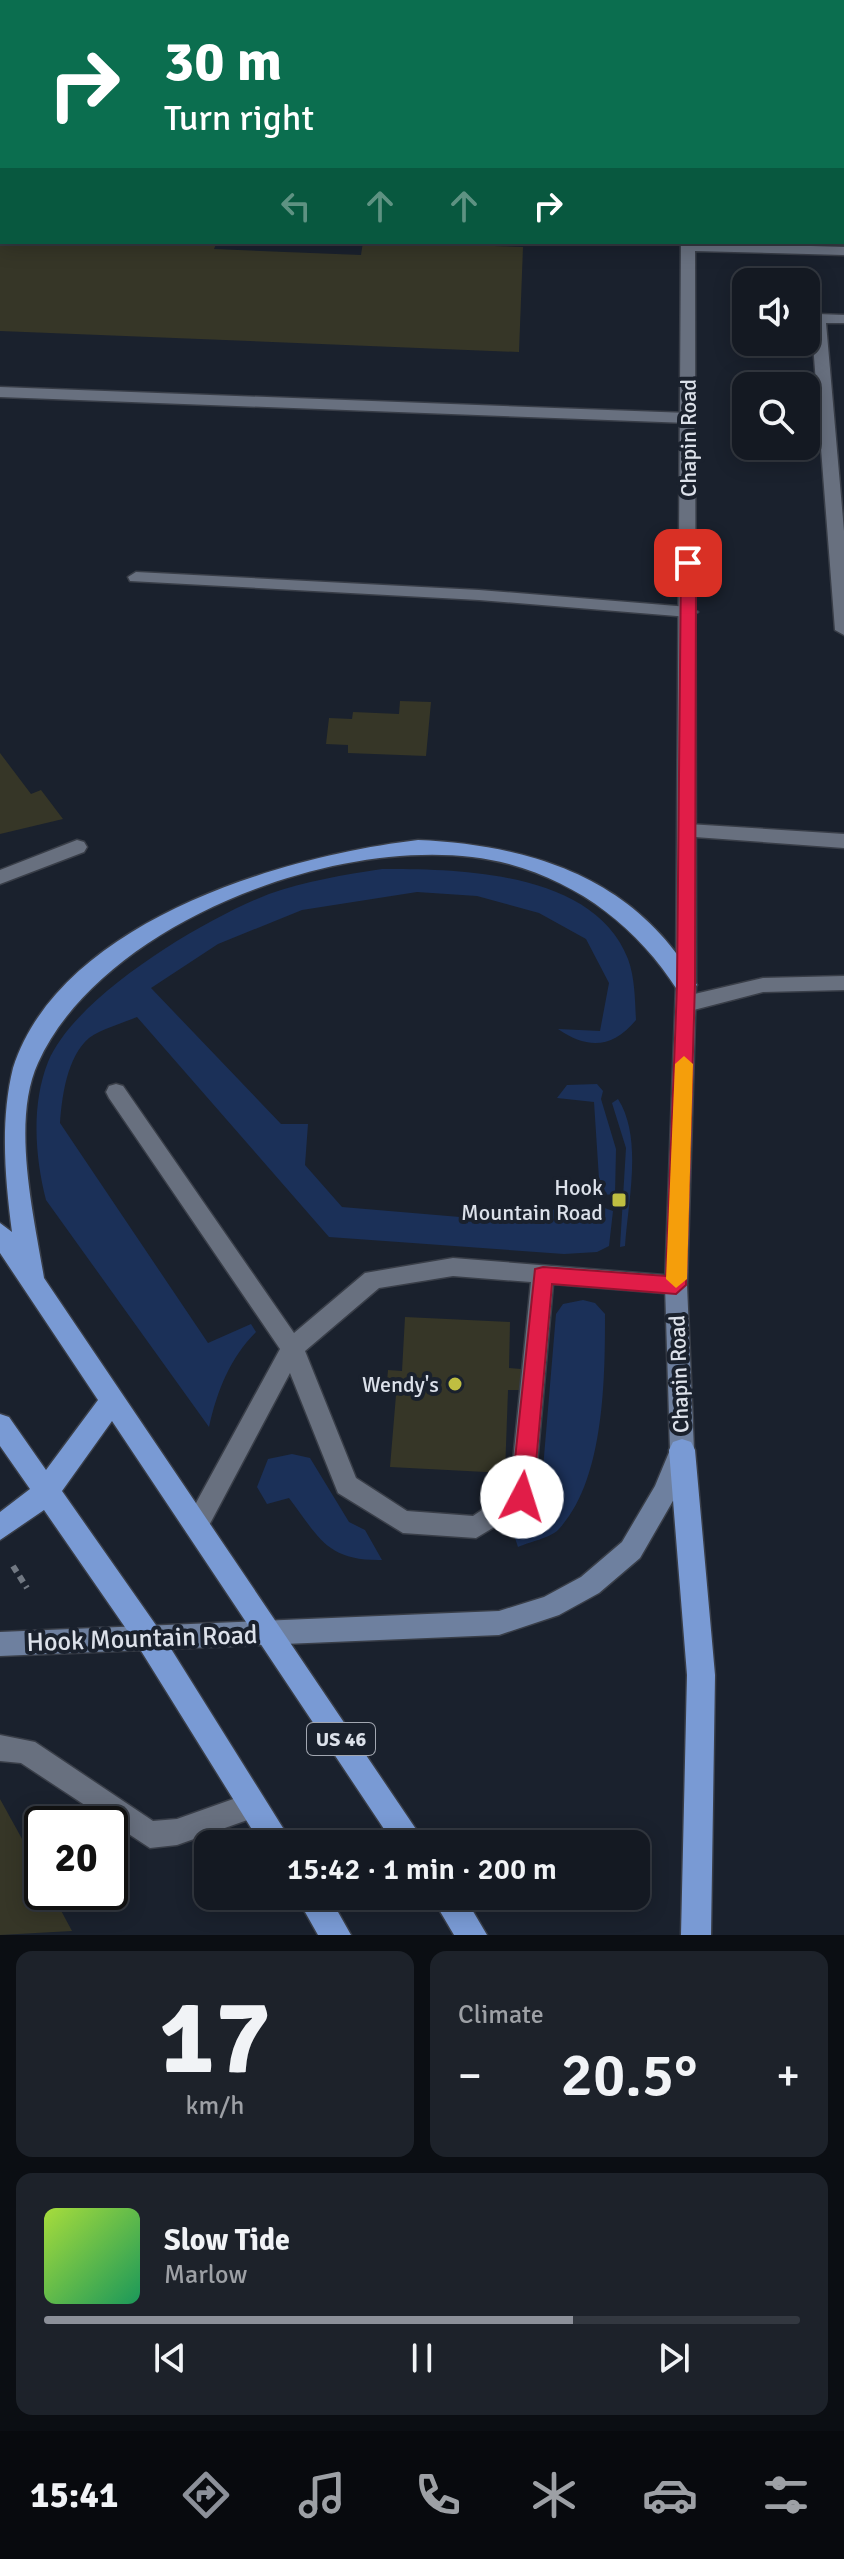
<!DOCTYPE html>
<html lang="en">
<head>
<meta charset="utf-8">
<style>
	body { margin:0; font-family:Signika,sans-serif; background:#1d222a; color:#f1f3f6; height:100vh; display:flex; flex-direction:column; font-size:30px; white-space:nowrap }
	* { box-sizing:border-box; margin:0 }
	p { font-size:26px; color:#9da0a5 }
	.icon { flex:none; width:44px; height:44px; fill:none; stroke:currentColor; stroke-width:2; stroke-linecap:round; stroke-linejoin:round }
	.map { position:relative; height:1935px; overflow:hidden }
	.drawer { display:flex; flex-direction:column; gap:16px; padding:16px; background:#0b0e13; flex:1 }
	.drawer>* { flex:none }
	.banner { position:absolute; left:0px; top:0px; width:844px; height:244px; box-shadow:0 4px 20px #0003,0 0 0 2px #333840; background:#0b6e4f; color:#fff; overflow:hidden }
	.controls { position:absolute; left:732px; top:268px; display:grid; gap:16px }
	.controls a { display:grid; place-items:center; width:88px; height:88px; border-radius:16px; background:#141922; box-shadow:0 4px 20px #0003,0 0 0 2px #333840; font-size:40px }
	.speed { position:absolute; left:24px; top:1806px; display:flex; gap:16px; font-size:40px; font-weight:700; text-align:center }
	.speed>* { display:grid; place-content:center; width:104px; height:104px; border-radius:50%; background:#141922; box-shadow:0 4px 20px #0003,0 0 0 2px #333840; line-height:1 }
	.speed .limit { border:4px solid #111; border-radius:12px; background:#fff; color:#111 }
	.pin { position:absolute; display:grid; place-items:center; width:68px; height:68px; color:#fff; margin:-34px; border-radius:16px; box-shadow:0 4px 12px #0006 }
	.me { position:absolute; width:88px; margin:-44px; rotate:5deg; stroke-linejoin:round; filter:drop-shadow(0 0 6px #0008) }
	.turn { display:flex; align-items:center; gap:28px; height:168px; padding:0 32px; font-size:36px }
	.turn .icon { width:104px; height:104px; stroke-width:2.5 }
	.turn b { display:block; font-size:56px; line-height:68px }
	.lanes { display:flex; align-items:center; height:76px; padding:0 32px; background:#0003; justify-content:center; gap:40px; direction:ltr }
	.lanes .off { opacity:.35 }
	.big { font-size:60px; font-weight:600; line-height:1.1 }
	.drawer .tile { flex:1; display:flex; flex-direction:column; justify-content:center; gap:12px; min-width:0; padding:0 28px; border-radius:16px; background:#1d222a }
	.drawer .dial { align-items:center; gap:0 }
	.dial b { font-size:104px; line-height:1 }
	.song { display:flex; align-items:center; gap:24px }
	.cover { width:96px; height:96px; border-radius:12px; background:linear-gradient(135deg,hsl(80 70% 55%),hsl(150 70% 35%)) }
	.played { height:8px; border-radius:4px; background:linear-gradient(90deg,#8c9099 70%,#333840 70%) }
	.keys { display:flex; justify-content:space-around; direction:ltr }
	.heat { display:flex; justify-content:space-between; align-items:center; font-size:44px; direction:ltr }
	.drawer .tiles { flex:1; display:grid; gap:16px; grid-template-columns:1fr 1fr }
	.tile:last-child { grid-column:span 2 }
	.trip { position:absolute; left:194px; top:1830px; width:456px; height:80px; border-radius:16px; background:#141922; box-shadow:0 4px 20px #0003,0 0 0 2px #333840; font-weight:600; line-height:80px; text-align:center }
	.tabs { display:flex; height:128px; justify-content:space-around; align-items:center; background:#080a0e; color:#9da0a5 }
	.tabs .icon { width:56px; height:56px }
	.tabs .active { color:#8c9099 }
	.tabs b { font-size:36px; color:#f1f3f6 }
	.map>svg:first-child { display:block }
	.green { fill:#1b3058 }
	.building { fill:#363627 }
	.lines { fill:none; stroke-linecap:round; stroke-linejoin:round }
	.service-casing { stroke:#393e48; stroke-width:3 }
	.minor-casing { stroke:#393e48; stroke-width:3 }
	.secondary-casing { stroke:#393e48; stroke-width:3 }
	.trunk-casing { stroke:#393e48; stroke-width:3 }
	.path { stroke:#717882; stroke-width:6; stroke-dasharray:7 5; stroke-linecap:butt }
	.service { fill:#68707f; fill-rule:evenodd }
	.minor { fill:#68707f; fill-rule:evenodd }
	.secondary { fill:#6e809f; fill-rule:evenodd }
	.trunk { fill:#799ad4; fill-rule:evenodd }
	.route { fill:#e11d48; stroke:#92132f; stroke-width:2 }
	.slow { fill:#f59e0b }
	.poi-dot { fill:#bfbe41; stroke:#1a212d; stroke-width:3 }
	.labels { text-anchor:middle; dominant-baseline:central; stroke-width:8; stroke-linejoin:round; paint-order:stroke }
	.shield { fill:#1a212d; stroke:#a2a7b1; stroke-width:2 }
	.shield-label { font-size:20px; font-weight:bold; fill:#dce1ea }
	.street-label { font-size:22px; fill:#dce1ea; stroke:#1a212d }
	.poi-label { font-size:22px; fill:#dce1ea; stroke:#1a212d; text-anchor:end }
	.near-street-label { font-size:26px; fill:#dce1ea; stroke:#1a212d }
</style>
</head>
<body>
<div class="map">
<svg width="844" height="1935" viewBox="0 0 844 1935">
	<rect width="100%" height="100%" fill="#1a212d"/>
	<path class="green" d="M382,869C460,869 594,871 628,959C635,978 635,1001 636,1020C612,1049 587,1049 558,1029L600,1031L609,983L586,939L539,913L477,896L417,892L302,910L218,944L151,988L281,1124H308L305,1165L342,1207L544,1224L556,1206L570,1205L568,1215L598,1219L599,1206L613,1211L609,1246L597,1252L564,1254L329,1237L137,1017C123,1023 101,1029 89,1038C67,1057 62,1096 60,1123L208,1343L251,1324L256,1332C230,1358 217,1391 209,1427L46,1200C35,1157 31,1105 48,1062C75,996 204,919 269,894C305,881 344,875 382,869Z
		M597,1084L603,1091L601,1099L616,1149L615,1195L600,1194L594,1102L557,1098L567,1085Z
		M618,1099C643,1138 628,1201 625,1246L620,1247L626,1148L612,1103Z
		M583,1300L595,1303L605,1314C605,1377 605,1481 558,1530C550,1538 529,1542 518,1547L512,1529L540,1504L556,1314L563,1304Z
		M292,1454L310,1458L349,1522L365,1530L382,1560C326,1561 319,1537 289,1498L267,1504L257,1487L268,1459Z"/>
	<path class="building" d="M0,242H217L214,249L361,255L363,242L523,247L519,352L0,331Z
		M400,701L431,702L426,756L348,753V745L326,744L329,718L352,719L353,712L399,714Z
		M0,753L31,794L41,790L63,819L0,834Z
		M405,1317L510,1322L509,1368L521,1369L520,1390H508L505,1473L390,1467L396,1395L386,1394L388,1370L402,1371Z
		M0,1799L42,1875V1892H51L72,1931L0,1935Z"/>
	<g class="lines">
		<g class="service-casing">
			<path id="service" d="M51,0H123L124,2H52Z
				M0,176H2V184H0Z
				M818,314L844,315V323H826L844,531V635L835,630L811,318Z
				M0,387L688,413L696,418L688,423L0,397Z
				M136,572L479,590L689,607L698,612L689,617L479,600L130,581L128,577Z
				M688,824L844,834V848L681,836L679,831L681,826Z
				M77,840L84,842L87,847L84,852L0,884V870Z
				M844,976V990L763,992L686,1012L679,1009L676,1004L679,999L686,996L763,978Z
				M116,1084L123,1086L294,1333L365,1273L453,1258L676,1276L684,1278L687,1285L684,1292L676,1294L553,1284L534,1497L531,1505L476,1538L403,1533L338,1493L290,1373L205,1533L196,1536L187,1533L184,1525L280,1349L109,1098L106,1092L109,1086ZM453,1276L531,1282L510,1491L473,1516L407,1511L356,1478L305,1351L379,1288Z
				M0,1735L35,1742L153,1821L177,1819L253,1792L262,1796L266,1805L262,1814L253,1818L177,1845L150,1848L21,1763L0,1761Z"/>
		</g>
		<g class="minor-casing">
			<path id="minor" d="M686,0H698V2H686Z
				M681,242L844,247V255L695,251L696,985L686,992L676,985Z"/>
		</g>
		<g class="secondary-casing">
			<path id="secondary" d="M686,978L696,985L687,1285L694,1450L674,1499L640,1558L599,1593L559,1615L499,1635L0,1656V1632L499,1611L544,1597L581,1577L622,1542L655,1486L670,1450L665,1285L676,985Z"/>
		</g>
		<g class="trunk-casing">
			<path id="trunk" d="M418,840C533,845 638,879 697,985L686,993L678,991C638,928 581,884 509,864C360,824 103,918 38,1063C11,1122 34,1216 44,1278L426,1844H394L112,1421L62,1491L158,1628L293,1844H261L138,1646L44,1510L0,1540V1512L30,1489L0,1446V1414L9,1417L46,1470L98,1400L0,1253V1223L12,1232C5,1178 0,1121 13,1068C60,921 283,856 418,840Z
				M682,1439L691,1442L695,1450L715,1675L711,1935H681L687,1675L669,1450L673,1442Z
				M296,1896H329L351,1935H318Z
				M431,1896H464L487,1935H454Z"/>
		</g>
		<path class="path" d="M13,1566L27,1588"/>
		<use href="#service" class="service"/>
		<use href="#minor" class="minor"/>
		<use href="#secondary" class="secondary"/>
		<use href="#trunk" class="trunk"/>
	</g>
	<path class="route" d="M688,558L696,563L695,985L686,1285L676,1294L552,1284L533,1497L529,1504L522,1507L514,1504L511,1497L535,1269L543,1267L666,1276L677,985L681,563Z"/>
	<path class="slow" d="M684,1056L693,1064L687,1279L676,1288L666,1279L675,1064Z"/>
	<g class="poi-dot">
		<rect x="611" y="1192" width="16" height="16" rx="4"/>
		<circle cx="455" cy="1384" r="8"/>
	</g>
	<g class="labels">
		<rect class="shield" x="307" y="1723" width="68" height="32" rx="6"/>
		<g class="shield-label">
			<text x="341" y="1739">US 46</text>
		</g>
		<g class="street-label">
			<text transform="translate(688 438) rotate(-90)">Chapin Road</text>
			<text transform="translate(679 1374) rotate(-92)">Chapin Road</text>
		</g>
		<g class="poi-label">
			<text x="603" y="1187">Hook<tspan x="603" dy="25">Mountain Road</tspan></text>
			<text x="439" y="1384">Wendy's</text>
		</g>
		<g class="near-street-label">
			<text transform="translate(142 1639) rotate(-2)">Hook Mountain Road</text>
		</g>
	</g>
</svg>
<div class="controls">
<a><svg class="icon" aria-label="sound" viewBox="0 0 24 24"><path d="M4 9h4l5-4v14l-5-4H4zM17 9q2 3 0 6"/></svg></a>
<a><svg class="icon" aria-label="search" viewBox="0 0 24 24"><circle cx="10" cy="10" r="6"/><path d="M15 15l6 6"/></svg></a>
</div>
<div class="speed"><div class="limit">20</div></div>
<div class="pin" style="left:688px;top:563px;background:#d93025"><svg class="icon" aria-label="arrive" viewBox="0 0 24 24"><path d="M6 21V4h12l-3 4 3 4H6"/></svg></div>
<svg class="me" style="left:522px;top:1497px" viewBox="-20 -20 40 40"><circle r="19" fill="#fff"/><path d="M0-13L10 11 0 6-10 11z" fill="#e11d48"/></svg>
<div class="trip">15:42 · 1 min · 200 m</div>
<div class="banner">
<div class="turn"><svg class="icon" aria-label="right" viewBox="0 0 24 24"><path d="M7 20v-9h11M14 6l5 5-5 5"/></svg><div><b>30 m</b>Turn right</div></div>
<div class="lanes"><svg class="icon off" aria-label="left" viewBox="0 0 24 24"><path d="M17 20v-9H6M10 6l-5 5 5 5"/></svg><svg class="icon off" aria-label="ahead" viewBox="0 0 24 24"><path d="M12 20V5M6 11l6-6 6 6"/></svg><svg class="icon off" aria-label="ahead" viewBox="0 0 24 24"><path d="M12 20V5M6 11l6-6 6 6"/></svg><svg class="icon" aria-label="right" viewBox="0 0 24 24"><path d="M7 20v-9h11M14 6l5 5-5 5"/></svg></div>
</div>
</div>
<section class="drawer">
<div class="tiles">
<div class="tile dial"><b>17</b><p>km/h</p></div>
<div class="tile"><p>Climate</p>
<div class="heat"><a>−</a><b class="big">20.5°</b><a>+</a></div>
</div>
<div class="tile">
<div class="song"><i class="cover"></i><div><b>Slow Tide</b><p>Marlow</p></div></div>
<div class="played"></div>
<div class="keys"><svg class="icon" aria-label="previous" viewBox="0 0 24 24"><path d="M18 5L8 12l10 7zM5 5v14"/></svg><svg class="icon" aria-label="pause" viewBox="0 0 24 24"><path d="M8 5v14M16 5v14"/></svg><svg class="icon" aria-label="next" viewBox="0 0 24 24"><path d="M6 5l10 7-10 7zM19 5v14"/></svg></div>
</div>
</div>
</section>
<nav class="tabs">
<b>15:41</b>
<svg class="icon active" aria-label="directions" viewBox="0 0 24 24"><path d="M12 3l9 9-9 9-9-9zM9 14v-3h6M13 9l2 2-2 2"/></svg>
<svg class="icon" aria-label="music" viewBox="0 0 24 24"><path d="M9 18V5l10-2v13"/><circle cx="6" cy="18" r="3"/><circle cx="16" cy="16" r="3"/></svg>
<svg class="icon" aria-label="phone" viewBox="0 0 24 24"><path d="M5 4h4l2 5-3 2q2 4 5 5l2-3 5 2v4C11 20 4 13 5 4z"/></svg>
<svg class="icon" aria-label="climate" viewBox="0 0 24 24"><path d="M12 3v18M4 7l16 10M4 17L20 7"/></svg>
<svg class="icon" aria-label="car" viewBox="0 0 24 24"><path d="M5 17H2v-5l4-1 3-4h7l3 4 3 1v5h-3M9 17h6M6 11h13"/><circle cx="7" cy="17" r="2"/><circle cx="17" cy="17" r="2"/></svg>
<svg class="icon" aria-label="filters" viewBox="0 0 24 24"><path d="M4 7h16M4 17h16"/><circle cx="9" cy="7" r="2"/><circle cx="15" cy="17" r="2"/></svg>
</nav>
</body>
</html>
